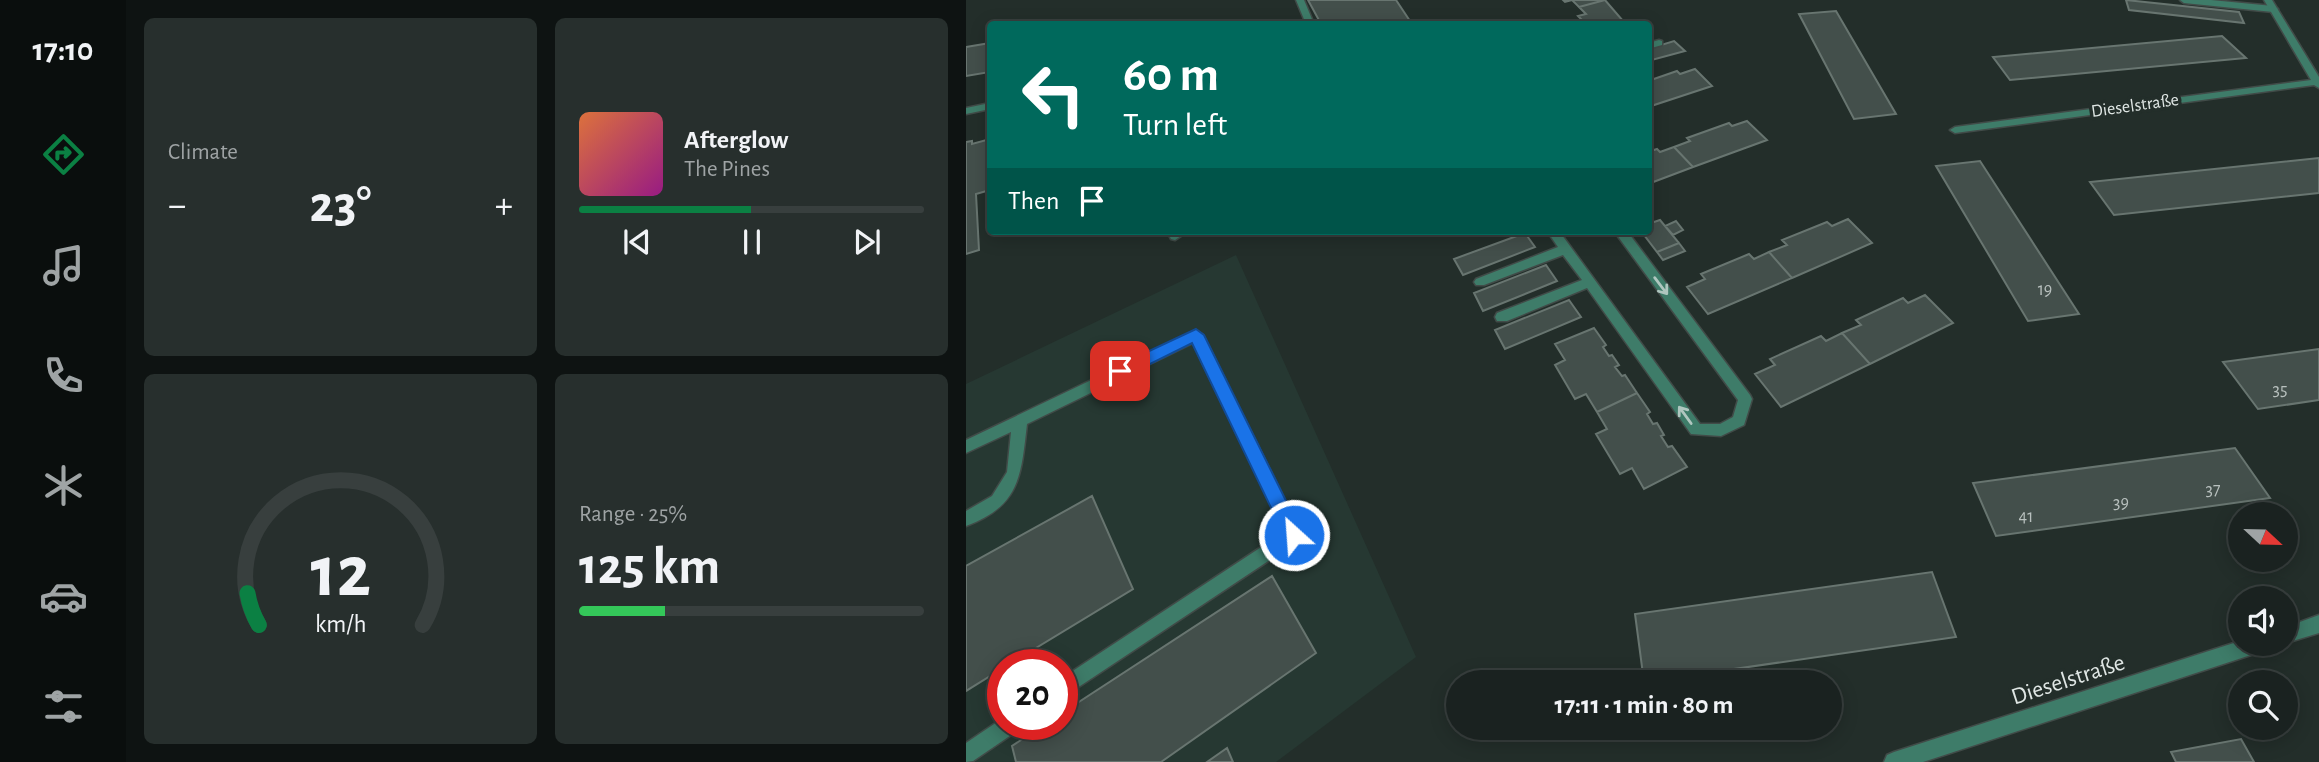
<!DOCTYPE html>
<html lang="en">
<head>
<meta charset="utf-8">
<style>
	body { margin:0; font-family:"Alegreya Sans",sans-serif; background:#272f2d; color:#f1f3f6; height:100vh; display:flex; flex-direction:column; font-size:26px; white-space:nowrap }
	* { box-sizing:border-box; margin:0 }
	p { font-size:23px; color:#9fa4a5 }
	.icon { flex:none; width:38px; height:38px; fill:none; stroke:currentColor; stroke-width:2; stroke-linecap:round; stroke-linejoin:round }
	.map { position:relative; flex:1; overflow:hidden }
	.details { display:flex; flex-direction:column; gap:18px; padding:18px; background:#0e1312; width:840px }
	.details>* { flex:none }
	.guide { position:absolute; left:21px; top:21px; width:665px; height:214px; border-radius:7px; box-shadow:0 4px 18px #0003,0 0 0 2px #383f3e; background:#00695c; color:#fff; overflow:hidden }
	.needle { width:46px; rotate:112deg }
	.fabs { position:absolute; left:1262px; top:502px; display:grid; gap:14px }
	.fabs a { display:grid; place-items:center; width:70px; height:70px; border-radius:50%; background:#1a2220; box-shadow:0 4px 18px #0003,0 0 0 2px #383f3e; font-size:35px }
	.speed { position:absolute; left:21px; top:649px; display:flex; gap:14px; font-size:35px; font-weight:700; text-align:center }
	.speed>* { display:grid; place-content:center; width:91px; height:91px; border-radius:50%; background:#1a2220; box-shadow:0 4px 18px #0003,0 0 0 2px #383f3e; line-height:1 }
	.speed .limit { border:10px solid #d22; background:#fff; color:#111 }
	.pin { position:absolute; display:grid; place-items:center; width:60px; height:60px; color:#fff; margin:-30px; border-radius:14px; box-shadow:0 4px 10px #0006 }
	.me { position:absolute; width:77px; margin:-38px; rotate:334deg; stroke-linejoin:round; filter:drop-shadow(0 0 5px #0008) }
	.turn { display:flex; align-items:center; gap:24px; height:147px; padding:0 21px; font-size:32px }
	.turn .icon { width:91px; height:91px; stroke-width:2.5 }
	.turn b { display:block; font-size:49px; line-height:60px }
	.then { display:flex; align-items:center; height:66px; padding:0 21px; background:#0003; gap:14px; font-size:26px }
	.big { font-size:52px; font-weight:700; line-height:1.1 }
	.details .tile { flex:1; display:flex; flex-direction:column; justify-content:center; gap:10px; min-width:0; padding:0 24px; border-radius:10px; background:#272f2d }
	.details .dial { align-items:center; gap:0 }
	.dial svg { height:182px; overflow:visible; fill:none; stroke:#383f3e; stroke-width:7; stroke-linecap:round; text-anchor:middle }
	.dial text { fill:#f1f3f6; stroke:none }
	.song { display:flex; align-items:center; gap:21px }
	.cover { width:84px; height:84px; border-radius:10px; background:linear-gradient(135deg,hsl(20 70% 55%),hsl(310 70% 35%)) }
	.played { height:7px; border-radius:4px; background:linear-gradient(90deg,#0b8043 50%,#383f3e 50%) }
	.keys { display:flex; justify-content:space-around; direction:ltr }
	.heat { display:flex; justify-content:space-between; align-items:center; font-size:38px; direction:ltr }
	.charge { height:10px; border-radius:5px; background:linear-gradient(90deg,#34c759 25%,#383f3e 0) }
	.details .tiles { flex:1; display:grid; gap:18px; grid-template-columns:repeat(2,1fr) }
	.trip { position:absolute; left:480px; top:670px; width:396px; height:70px; border-radius:35px; background:#1a2220; box-shadow:0 4px 18px #0003,0 0 0 2px #383f3e; font-weight:700; line-height:70px; text-align:center }
	main { display:flex; flex:1; min-height:0 }
	.dock { display:flex; flex-direction:column; width:126px; justify-content:space-around; align-items:center; background:#0a0e0d; color:#9fa4a5 }
	.dock .icon { width:49px; height:49px }
	.dock .active { color:#0b8043 }
	.dock b { font-size:32px; color:#f1f3f6 }
	.map>svg:first-child { display:block }
	.built { fill:#263832; fill-rule:evenodd }
	.building { fill:#434f4b; stroke:#687570; stroke-width:2 }
	.lines { fill:none; stroke-linecap:round; stroke-linejoin:round }
	.lane-casing { stroke:#414b48; stroke-width:3 }
	.street-casing { stroke:#414b48; stroke-width:3 }
	.lane { fill:#3e7c69; fill-rule:evenodd }
	.street { fill:#3e7c69; fill-rule:evenodd }
	.oneway { stroke:#afc6bf }
	.route { fill:#1a73e8; stroke:#114b97; stroke-width:2 }
	.labels { text-anchor:middle; dominant-baseline:central; stroke-width:7; stroke-linejoin:round; paint-order:stroke }
	.far-street-label { font-size:18px; fill:#dfe6e4; stroke:#232e2a }
	.number-label { font-size:18px; fill:#b8c0be }
	.near-street-label { font-size:24px; fill:#dfe6e4; stroke:#232e2a }
</style>
</head>
<body>
<main>
<nav class="dock">
<b>17:10</b>
<svg class="icon active" aria-label="directions" viewBox="0 0 24 24"><path d="M12 3l9 9-9 9-9-9zM9 14v-3h6M13 9l2 2-2 2"/></svg>
<svg class="icon" aria-label="music" viewBox="0 0 24 24"><path d="M9 18V5l10-2v13"/><circle cx="6" cy="18" r="3"/><circle cx="16" cy="16" r="3"/></svg>
<svg class="icon" aria-label="phone" viewBox="0 0 24 24"><path d="M5 4h4l2 5-3 2q2 4 5 5l2-3 5 2v4C11 20 4 13 5 4z"/></svg>
<svg class="icon" aria-label="climate" viewBox="0 0 24 24"><path d="M12 3v18M4 7l16 10M4 17L20 7"/></svg>
<svg class="icon" aria-label="car" viewBox="0 0 24 24"><path d="M5 17H2v-5l4-1 3-4h7l3 4 3 1v5h-3M9 17h6M6 11h13"/><circle cx="7" cy="17" r="2"/><circle cx="17" cy="17" r="2"/></svg>
<svg class="icon" aria-label="filters" viewBox="0 0 24 24"><path d="M4 7h16M4 17h16"/><circle cx="9" cy="7" r="2"/><circle cx="15" cy="17" r="2"/></svg>
</nav>
<section class="details">
<div class="tiles">
<div class="tile"><p>Climate</p>
<div class="heat"><a>−</a><b class="big">23°</b><a>+</a></div>
</div>
<div class="tile">
<div class="song"><i class="cover"></i><div><b>Afterglow</b><p>The Pines</p></div></div>
<div class="played"></div>
<div class="keys"><svg class="icon" aria-label="previous" viewBox="0 0 24 24"><path d="M18 5L8 12l10 7zM5 5v14"/></svg><svg class="icon" aria-label="pause" viewBox="0 0 24 24"><path d="M8 5v14M16 5v14"/></svg><svg class="icon" aria-label="next" viewBox="0 0 24 24"><path d="M6 5l10 7-10 7zM19 5v14"/></svg></div>
</div>
<div class="tile dial"><svg viewBox="0 0 100 80">
<path d="M14 69A42 42 0 1 1 86 69"/>
<path d="M14 69A42 42 0 0 1 9 55" stroke="#0b8043"/>
<text x="50" y="56" font-size="32" font-weight="700">12</text>
<text x="50" y="72" font-size="11">km/h</text>
</svg></div>
<div class="tile"><p>Range · 25%</p><b class="big">125 km</b><div class="charge"></div></div>
</div>
</section>
<div class="map">
<svg width="1353" height="762" viewBox="0 0 1353 762">
	<rect width="100%" height="100%" fill="#232e2a"/>
	<path class="built" d="M270,255L450,657L310,762H0V384ZM37,665H96V724H37Z"/>
	<path class="building" d="M342,0H430L446,24H355Z
		M597,0H639L613,7L606,0L599,2Z
		M639,0L657,21L663,24H620L612,16L620,14L613,7Z
		M1160,0L1273,12L1278,23L1163,10Z
		M870,11L930,114L888,119L833,14Z
		M1256,36L1280,58L1044,80L1027,57Z
		M708,41L719,51L682,61V49Z
		M24,43V72L0,76V47Z
		M729,69L746,86L682,107V81L711,71L714,74Z
		M781,121L801,140L727,167L708,147L724,141L721,138L763,123L766,126Z
		M24,139V190L10,194L13,250L0,254V142L6,141V144Z
		M708,147L727,167L682,184V152L691,149L694,152Z
		M1353,158V193L1148,215L1124,182Z
		M1014,161L1113,314L1062,321L970,166Z
		M882,219L906,243L826,278L803,252L821,245L816,240L861,222L866,226Z
		M694,220L713,243L691,252L675,231H682V224Z
		M710,221L717,230L707,235L699,226Z
		M559,233L569,247L497,275L488,259Z
		M713,243L719,251L697,260L691,252Z
		M803,252L826,278L742,314L721,287L739,279L735,274L783,254L788,259Z
		M580,265L591,281L517,311L508,293Z
		M959,295L987,323L904,364L876,333L895,325L890,320L937,298L942,303Z
		M603,300L615,317L539,349L529,330Z
		M628,328L640,345L637,347L643,356L646,355L653,365L649,367L656,376L659,375L671,393L631,412L620,394L609,399L589,365L599,360L589,344Z
		M876,333L904,364L815,407L789,374L809,365L804,359L855,336L860,341Z
		M1353,349V400L1292,409L1257,362Z
		M671,393L684,412L681,414L687,424L691,423L698,435L695,436L702,447L706,446L721,467L678,489L666,468L654,474L630,434L641,429L631,412Z
		M1269,448L1304,498L1030,536L1007,483Z
		M126,496L167,589L42,665H37V668L0,691V566Z
		M966,572L990,637L678,682L669,614Z
		M306,576L350,653L195,762H50L46,746L79,724H96V713Z
		M1275,739L1288,762H1210L1205,752Z
		M261,748L267,762H241Z"/>
	<g class="lines">
		<g class="lane-casing">
			<path id="lane" d="M330,0H338L348,24H340Z
				M1214,0H1245L1307,6L1312,9L1307,12L1218,3Z
				M693,40L696,41V45L682,49V43Z
				M24,103V109L0,114V108Z
				M201,231H213L215,236L209,240L205,239Z
				M581,231H593L734,424H754L767,417L772,400L648,231H661L784,395L786,399L778,425L755,436L725,434L621,288L541,321H531L529,317L531,313L616,280L597,255L518,285H510L508,282L510,279L592,247Z
				M230,330L237,335L336,535L334,540L96,698V678L318,532L227,343L61,424C55,476 54,506 0,526V511L26,496L41,472L45,432L0,453V440Z
				M37,718V724H53L51,731L7,761L0,762V743Z"/>
		</g>
		<g class="street-casing">
			<path id="street" d="M1298,0H1306L1353,77V88L1348,85L989,133L984,130L989,127L1345,80Z
				M1353,615V633L1320,643V627Z
				M1274,641V644H1300L1297,650L1291,653L957,762H918L921,755L928,752Z"/>
		</g>
		<use href="#lane" class="lane"/>
		<use href="#street" class="street"/>
	</g>
	<defs><path id="oneway-shaft" d="M-6 0H5M1.5-3L5.5 0L1.5 3" fill="none" stroke-width="1.6" stroke-linecap="round" stroke-linejoin="round" transform="scale(1.75)"/></defs>
	<g class="oneway">
		<use href="#oneway-shaft" transform="translate(695 286) rotate(53)"/>
		<use href="#oneway-shaft" transform="translate(719 415) rotate(-126)"/>
	</g>
	<path class="route" d="M230,329L238,335L334,529L337,535L334,541L328,543L321,541L226,343L160,376H149L146,371L149,367Z"/>
	<g class="labels">
		<g class="far-street-label">
			<text transform="translate(1169 106) rotate(-8)">Dieselstraße</text>
		</g>
		<g class="number-label">
			<text x="1079" y="290">19</text>
			<text x="1314" y="390">35</text>
			<text x="1247" y="490">37</text>
			<text x="1155" y="503">39</text>
			<text x="1060" y="517">41</text>
		</g>
		<g class="near-street-label">
			<text transform="translate(1102 680) rotate(-18)">Dieselstraße</text>
		</g>
	</g>
</svg>
<div class="fabs">
<a><svg class="needle" viewBox="-14 -14 28 28"><path d="M0-13l5 13h-10z" fill="#e53935"/><path d="M0 13l5-13h-10z" fill="#9fa4a5"/></svg></a>
<a><svg class="icon" aria-label="sound" viewBox="0 0 24 24"><path d="M4 9h4l5-4v14l-5-4H4zM17 9q2 3 0 6"/></svg></a>
<a><svg class="icon" aria-label="search" viewBox="0 0 24 24"><circle cx="10" cy="10" r="6"/><path d="M15 15l6 6"/></svg></a>
</div>
<div class="speed"><div class="limit">20</div></div>
<div class="pin" style="left:154px;top:371px;background:#d93025"><svg class="icon" aria-label="arrive" viewBox="0 0 24 24"><path d="M6 21V4h12l-3 4 3 4H6"/></svg></div>
<svg class="me" style="left:328px;top:535px" viewBox="-20 -20 40 40"><circle r="17" fill="#1a73e8" stroke="#fff" stroke-width="3"/><path d="M0-11L8 9 0 5-8 9z" fill="#fff"/></svg>
<div class="trip">17:11 · 1 min · 80 m</div>
<div class="guide">
<div class="turn"><svg class="icon" aria-label="left" viewBox="0 0 24 24"><path d="M17 20v-9H6M10 6l-5 5 5 5"/></svg><div><b>60 m</b>Turn left</div></div>
<div class="then">Then<svg class="icon" aria-label="arrive" viewBox="0 0 24 24"><path d="M6 21V4h12l-3 4 3 4H6"/></svg></div>
</div>
</div>
</main>
</body>
</html>
